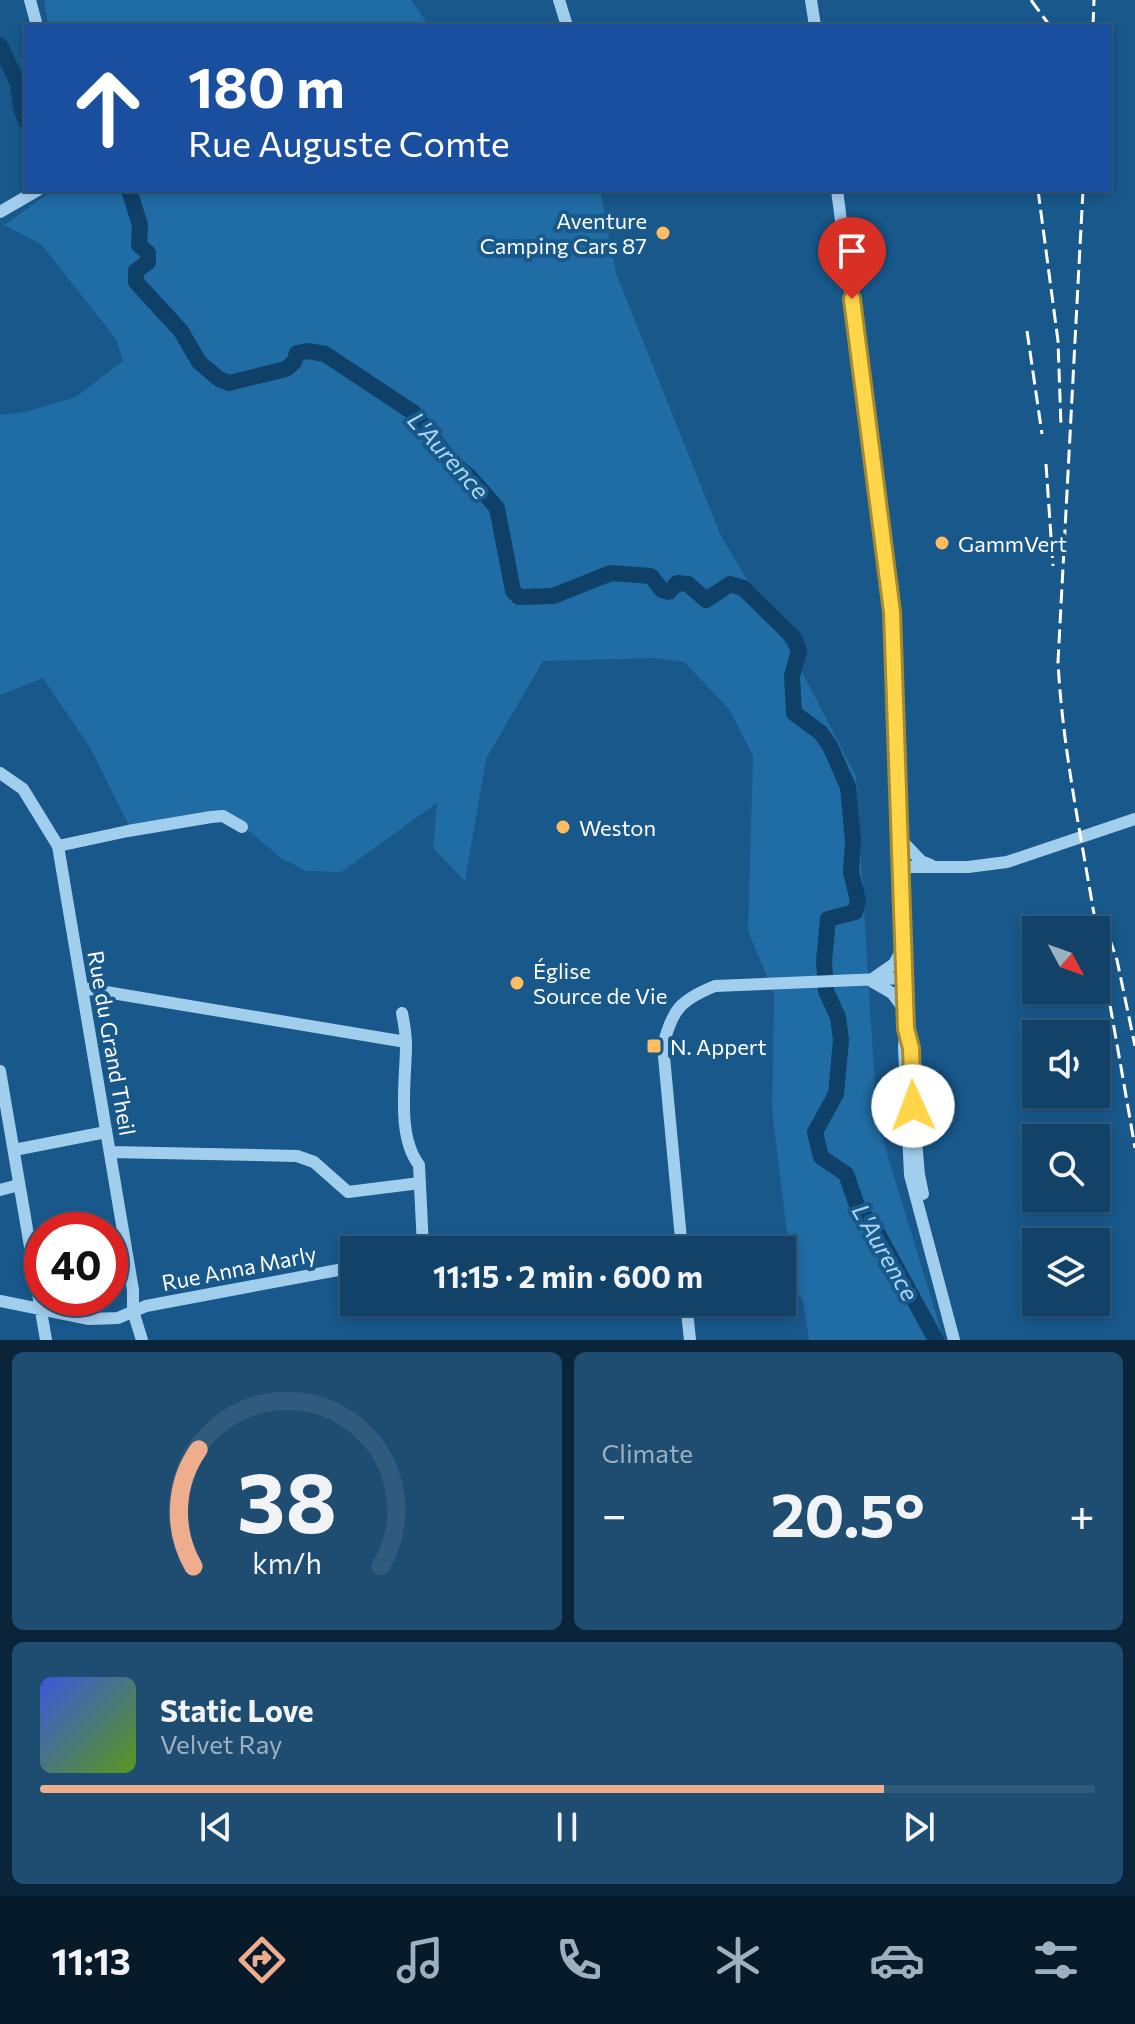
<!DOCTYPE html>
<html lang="en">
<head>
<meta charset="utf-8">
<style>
	body { margin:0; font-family:Commissioner,sans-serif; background:#1f4d71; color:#f1f3f6; height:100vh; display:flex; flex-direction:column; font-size:30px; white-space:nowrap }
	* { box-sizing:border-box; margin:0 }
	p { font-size:26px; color:#9cb0c0 }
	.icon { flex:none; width:44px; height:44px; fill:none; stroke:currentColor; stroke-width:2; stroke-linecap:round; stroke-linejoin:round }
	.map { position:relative; height:1340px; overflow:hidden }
	.sheet { display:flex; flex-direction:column; gap:12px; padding:12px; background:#0a2439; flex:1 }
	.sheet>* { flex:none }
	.guide { position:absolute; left:24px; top:24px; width:1088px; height:168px; border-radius:0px; box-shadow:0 4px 12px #0003,0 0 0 2px #315b7c; background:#1a4fa0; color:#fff; overflow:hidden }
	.needle { width:52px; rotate:131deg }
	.tools { position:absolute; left:1022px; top:916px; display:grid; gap:16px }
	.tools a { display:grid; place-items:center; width:88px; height:88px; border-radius:0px; background:#124268; box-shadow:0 4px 12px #0003,0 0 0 2px #315b7c; font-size:40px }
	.speed { position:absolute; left:24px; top:1212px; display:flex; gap:16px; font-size:40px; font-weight:700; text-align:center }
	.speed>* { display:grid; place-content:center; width:104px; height:104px; border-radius:50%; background:#124268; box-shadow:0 4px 12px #0003,0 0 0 2px #315b7c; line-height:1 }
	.speed .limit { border:12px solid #d22; background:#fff; color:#111 }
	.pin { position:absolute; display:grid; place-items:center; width:68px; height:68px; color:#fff; margin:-82px -34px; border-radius:50% 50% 50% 0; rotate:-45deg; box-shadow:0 0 8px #0007 }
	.pin .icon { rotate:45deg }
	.me { position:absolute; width:88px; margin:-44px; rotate:358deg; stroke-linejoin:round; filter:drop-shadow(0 0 6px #0008) }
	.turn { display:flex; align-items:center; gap:28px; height:168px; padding:0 32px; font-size:36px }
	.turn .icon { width:104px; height:104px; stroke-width:2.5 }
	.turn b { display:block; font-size:56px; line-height:68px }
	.big { font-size:60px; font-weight:700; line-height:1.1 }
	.sheet .card { flex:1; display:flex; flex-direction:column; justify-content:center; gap:12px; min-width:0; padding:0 28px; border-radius:12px; background:#1f4d71 }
	.sheet .dial { align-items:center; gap:0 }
	.dial svg { height:208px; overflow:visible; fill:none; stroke:#315b7c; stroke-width:7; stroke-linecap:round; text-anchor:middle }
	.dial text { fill:#f1f3f6; stroke:none }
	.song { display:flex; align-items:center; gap:24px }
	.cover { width:96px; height:96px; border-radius:12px; background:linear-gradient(135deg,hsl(230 70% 55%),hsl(90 70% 35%)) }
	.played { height:8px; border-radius:4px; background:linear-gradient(90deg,#eead8d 80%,#315b7c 80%) }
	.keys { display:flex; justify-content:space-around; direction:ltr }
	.heat { display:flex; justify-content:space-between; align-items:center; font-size:44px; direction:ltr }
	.sheet .tiles { flex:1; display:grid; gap:12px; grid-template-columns:1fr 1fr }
	.card:last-child { grid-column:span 2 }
	.trip { position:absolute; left:340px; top:1236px; width:456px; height:80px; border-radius:0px; background:#124268; box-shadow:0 4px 12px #0003,0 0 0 2px #315b7c; font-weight:700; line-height:80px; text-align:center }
	.dock { display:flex; height:128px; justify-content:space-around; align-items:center; background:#071a2a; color:#9cb0c0 }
	.dock .icon { width:56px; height:56px }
	.dock .active { color:#eead8d }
	.dock b { font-size:36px; color:#f1f3f6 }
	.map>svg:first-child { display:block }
	.green { fill:#206ca4 }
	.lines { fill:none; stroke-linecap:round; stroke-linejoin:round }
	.river { stroke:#0f4068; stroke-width:16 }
	.minor { stroke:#a2ceee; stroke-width:12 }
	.rail { stroke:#fff; stroke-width:3; stroke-dasharray:14 6; stroke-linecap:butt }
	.route-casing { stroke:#a68a30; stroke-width:20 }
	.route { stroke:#ffd54a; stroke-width:14 }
	.poi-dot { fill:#ffbd5f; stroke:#18588b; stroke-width:3 }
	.labels { text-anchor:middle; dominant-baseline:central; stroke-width:8; stroke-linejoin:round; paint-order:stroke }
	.poi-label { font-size:22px; fill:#fff; stroke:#18588b; text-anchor:start }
	.street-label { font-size:22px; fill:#fff; stroke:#18588b }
	.water-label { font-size:24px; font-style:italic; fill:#add7f5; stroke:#18588b }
</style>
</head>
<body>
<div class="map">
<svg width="1135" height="1340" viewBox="0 0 1135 1340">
	<rect width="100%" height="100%" fill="#18588b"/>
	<path class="green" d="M44,0H411L429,26H48Z
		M53,190H600L616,273L721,536L800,668L856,776L877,1121L944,1340H809L803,1299L794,1290L772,1111L774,993L748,931L753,756L729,709L684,662L655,658L543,661L486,759L465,881L433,848L437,803L341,872L306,871L281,858L231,816L130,828L91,749L43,678L0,695V415L25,412L76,397L123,361L116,339L41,244L4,225Z"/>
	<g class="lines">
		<path class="river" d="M0,45L18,84L21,107L26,121
			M129,190L140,225L139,245L148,253V262L136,271V282L181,331L199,362L219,379L229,383L286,369L294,362L297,353L308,351L325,354L414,413L453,464L469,476L497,508L513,591L519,597L553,596L611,573L651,576L662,590L669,592L677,583L688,584L706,600L730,584L743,588L794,638L799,651L792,676L794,713L821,733L830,746L848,787L853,841L851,872L858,901L855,912L828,919L824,961L826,991L838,1017L841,1040L836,1094L815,1132L821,1157L846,1174L859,1211L873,1225L936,1340"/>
		<path class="minor" d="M30,0L37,26
			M559,0L567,26
			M811,0L815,26
			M837,190L892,612L907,1013L904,1047L910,1175L954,1340
			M0,212L38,190
			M0,773L23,789L58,846L133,1290V1311L142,1340
			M900,839L921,861L931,865
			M58,846L128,831L211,817L223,816L242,827
			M902,867H968L1007,862L1135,819
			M871,980L894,964L902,949
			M873,982L892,993L906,1012
			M82,988L406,1042
			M402,1013C404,1023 406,1034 406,1045C406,1080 396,1135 419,1165L423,1247L407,1250
			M0,1071L46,1340
			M915,1129L919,1175L923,1194
			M14,1150L106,1132
			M110,1152L297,1156L314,1162L348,1192L420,1183
			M0,1190L19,1185
			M682,1250L663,1046C672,1010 680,1000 715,986L905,978
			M0,1301L89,1319L118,1318L146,1306L354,1267
			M686,1302L690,1340"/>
		<path class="rail" d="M1031,0L1050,26
			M1093,26L1094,0
			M1038,190L1058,341L1061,426
			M1083,190L1058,662C1062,737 1076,810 1089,885C1104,972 1120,1060 1135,1148
			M1027,331L1042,434
			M1046,464L1053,566
			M1103,920L1117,960L1135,1046"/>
	</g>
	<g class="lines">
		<g class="route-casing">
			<path id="route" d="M852,299L892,612L906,1029L911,1048L913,1106"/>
		</g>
		<use href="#route" class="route"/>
	</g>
	<g class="poi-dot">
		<circle cx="663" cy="233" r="8"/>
		<circle cx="942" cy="543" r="8"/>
		<circle cx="563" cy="827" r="8"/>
		<circle cx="517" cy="983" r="8"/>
		<rect x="646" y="1038" width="16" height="16" rx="4"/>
	</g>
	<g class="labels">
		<g class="poi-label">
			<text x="647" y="220" text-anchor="end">Aventure<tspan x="647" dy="25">Camping Cars 87</tspan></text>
			<text x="958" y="543">GammVert</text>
			<text x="579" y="827">Weston</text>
			<text x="533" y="970">Église<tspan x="533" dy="25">Source de Vie</tspan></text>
			<text x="670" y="1046">N. Appert</text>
		</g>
		<g class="street-label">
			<text transform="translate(112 1043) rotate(80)">Rue du Grand Theil</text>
			<text transform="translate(239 1268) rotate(-11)">Rue Anna Marly</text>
		</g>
		<g class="water-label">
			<text transform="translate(449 455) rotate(48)">L'Aurence</text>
			<text transform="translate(886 1252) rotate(60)">L'Aurence</text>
		</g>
	</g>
</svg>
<div class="tools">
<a><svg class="needle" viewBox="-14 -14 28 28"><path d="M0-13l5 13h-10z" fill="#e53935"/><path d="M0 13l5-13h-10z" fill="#9cb0c0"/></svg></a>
<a><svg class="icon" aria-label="sound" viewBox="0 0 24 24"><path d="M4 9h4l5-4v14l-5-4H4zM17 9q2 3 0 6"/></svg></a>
<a><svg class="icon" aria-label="search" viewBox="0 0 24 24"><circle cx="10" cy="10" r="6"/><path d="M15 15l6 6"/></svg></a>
<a><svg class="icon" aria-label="layers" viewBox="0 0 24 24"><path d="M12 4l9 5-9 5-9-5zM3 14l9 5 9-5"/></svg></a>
</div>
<div class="speed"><div class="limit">40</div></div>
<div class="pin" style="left:852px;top:299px;background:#d93025"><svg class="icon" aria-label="arrive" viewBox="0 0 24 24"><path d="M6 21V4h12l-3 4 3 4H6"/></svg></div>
<svg class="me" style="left:913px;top:1106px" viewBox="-20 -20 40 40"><circle r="19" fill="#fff"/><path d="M0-13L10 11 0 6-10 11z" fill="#ffd54a"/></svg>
<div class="trip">11:15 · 2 min · 600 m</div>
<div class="guide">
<div class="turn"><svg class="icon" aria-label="ahead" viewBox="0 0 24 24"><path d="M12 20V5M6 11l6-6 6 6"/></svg><div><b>180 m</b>Rue Auguste Comte</div></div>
</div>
</div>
<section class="sheet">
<div class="tiles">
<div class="card dial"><svg viewBox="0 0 100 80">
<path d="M14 69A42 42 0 1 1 86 69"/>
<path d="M14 69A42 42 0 0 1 16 24" stroke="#eead8d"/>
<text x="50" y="56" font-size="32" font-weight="700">38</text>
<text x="50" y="72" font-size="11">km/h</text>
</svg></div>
<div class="card"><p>Climate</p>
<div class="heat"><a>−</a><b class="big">20.5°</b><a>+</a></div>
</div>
<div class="card">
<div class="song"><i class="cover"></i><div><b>Static Love</b><p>Velvet Ray</p></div></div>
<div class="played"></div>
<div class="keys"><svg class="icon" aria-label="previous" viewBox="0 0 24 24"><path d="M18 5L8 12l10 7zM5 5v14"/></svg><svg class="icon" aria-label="pause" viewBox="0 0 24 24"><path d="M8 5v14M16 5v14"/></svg><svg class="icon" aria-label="next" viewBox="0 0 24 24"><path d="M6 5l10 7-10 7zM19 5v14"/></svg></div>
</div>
</div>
</section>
<nav class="dock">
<b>11:13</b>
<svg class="icon active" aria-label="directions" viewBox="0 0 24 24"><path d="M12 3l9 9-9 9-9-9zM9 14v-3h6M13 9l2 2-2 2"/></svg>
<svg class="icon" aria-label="music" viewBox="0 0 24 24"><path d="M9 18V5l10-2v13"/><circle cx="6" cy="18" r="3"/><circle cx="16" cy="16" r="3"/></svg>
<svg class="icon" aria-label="phone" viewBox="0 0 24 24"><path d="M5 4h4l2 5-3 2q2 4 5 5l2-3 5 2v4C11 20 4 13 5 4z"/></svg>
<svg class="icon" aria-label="climate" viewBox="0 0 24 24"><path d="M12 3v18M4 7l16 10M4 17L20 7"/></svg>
<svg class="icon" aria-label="car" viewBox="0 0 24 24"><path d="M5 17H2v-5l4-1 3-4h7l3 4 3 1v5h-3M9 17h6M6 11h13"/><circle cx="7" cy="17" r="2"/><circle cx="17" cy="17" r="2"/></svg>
<svg class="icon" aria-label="filters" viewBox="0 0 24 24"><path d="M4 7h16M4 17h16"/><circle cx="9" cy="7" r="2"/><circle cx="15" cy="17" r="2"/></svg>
</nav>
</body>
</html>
